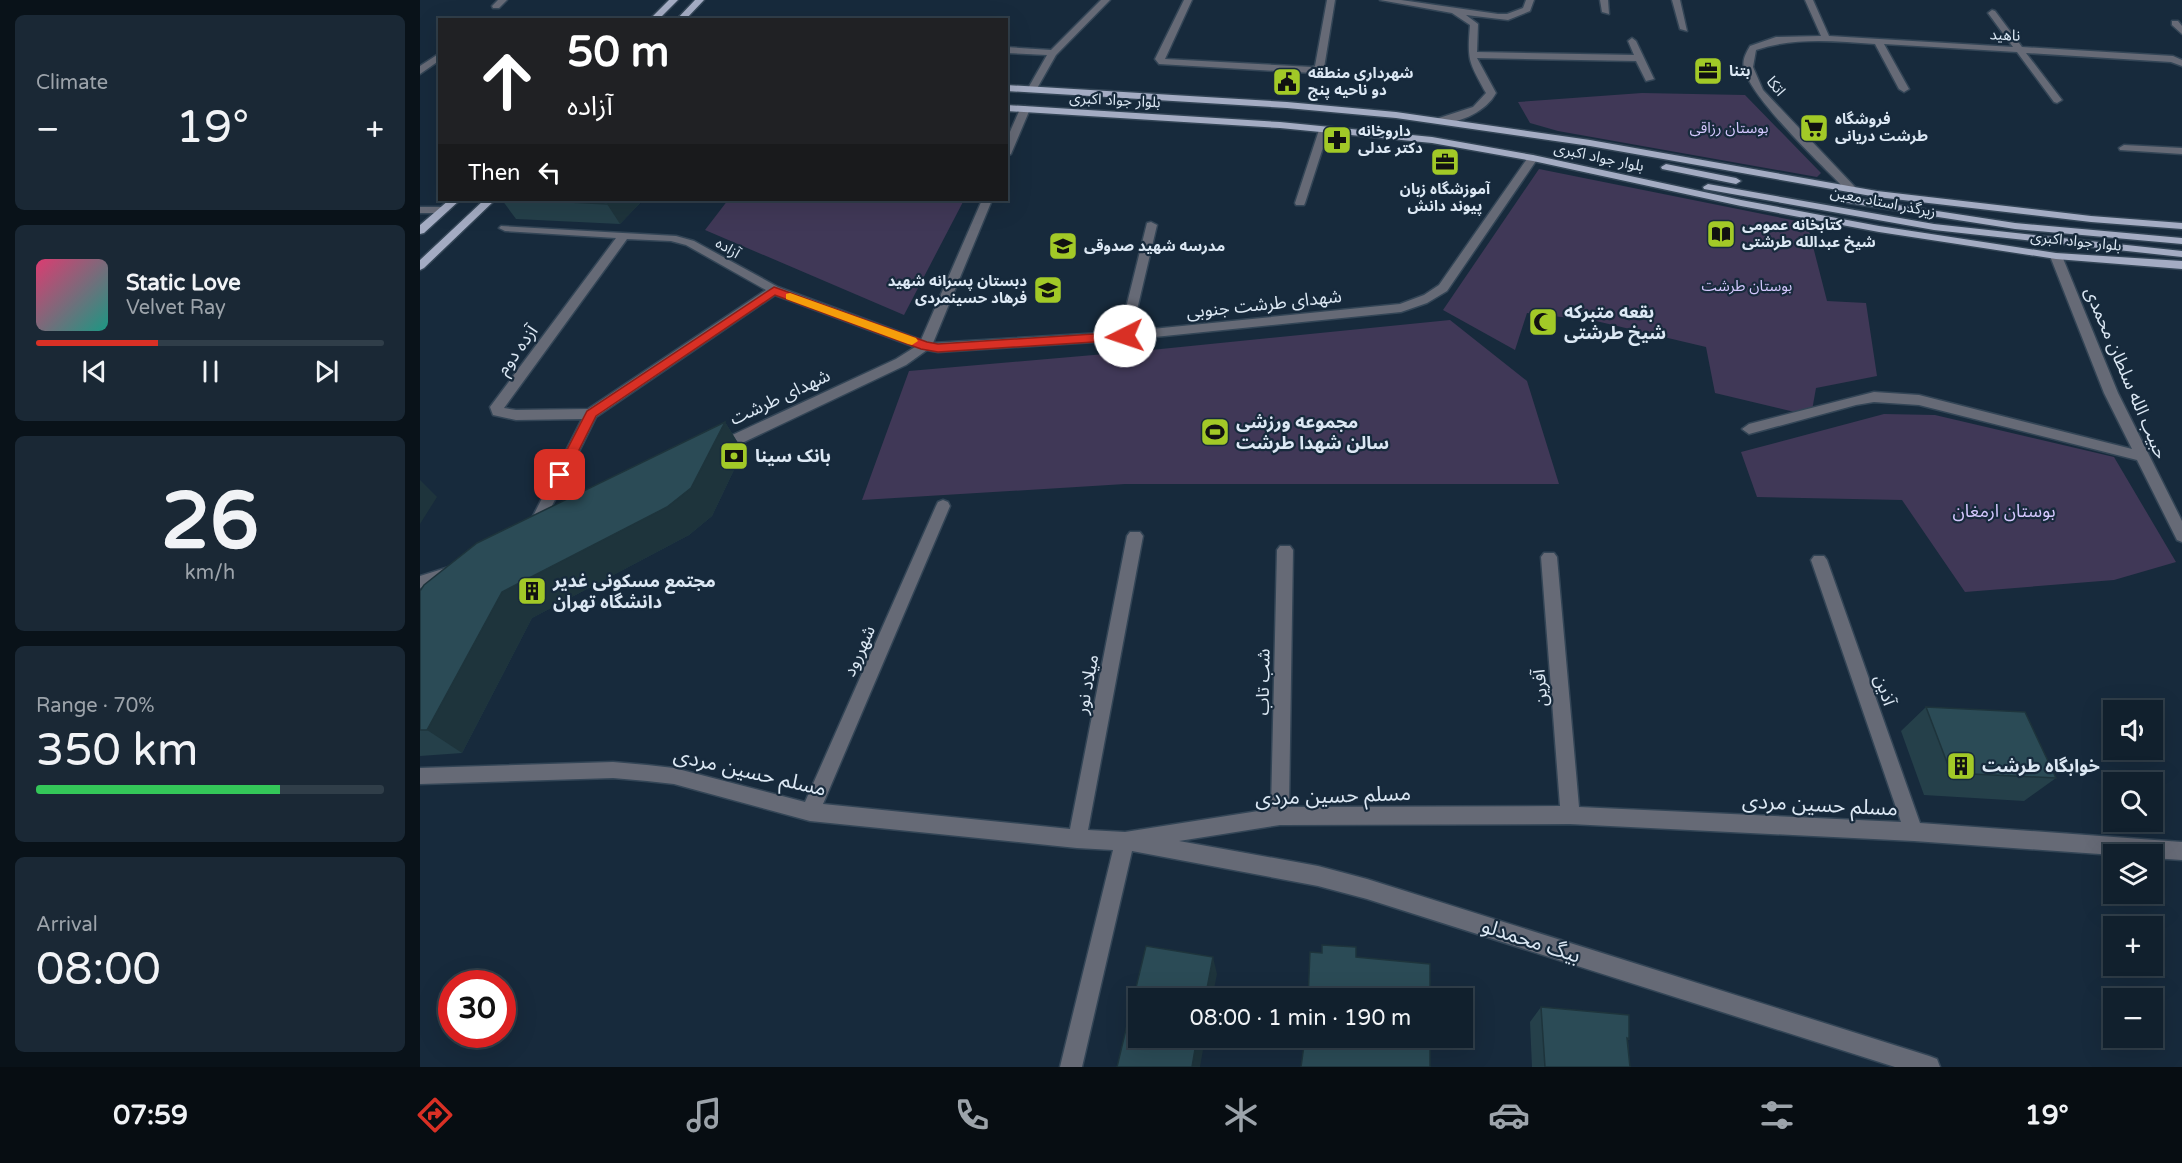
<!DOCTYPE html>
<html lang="en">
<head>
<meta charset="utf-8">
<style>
	body { margin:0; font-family:"Varela Round","Noto Sans Arabic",sans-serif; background:#1a2835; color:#f1f3f6; height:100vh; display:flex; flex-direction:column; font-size:22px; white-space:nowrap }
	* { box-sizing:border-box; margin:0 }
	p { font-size:20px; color:#9ca3aa }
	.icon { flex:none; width:33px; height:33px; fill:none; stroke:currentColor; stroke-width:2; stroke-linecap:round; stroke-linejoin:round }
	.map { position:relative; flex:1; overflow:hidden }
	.sheet { display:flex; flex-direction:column; gap:15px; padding:15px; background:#091219; width:420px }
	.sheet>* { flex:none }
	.top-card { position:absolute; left:18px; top:18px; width:570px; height:183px; border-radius:0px; box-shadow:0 6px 24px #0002,0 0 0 2px #303e49; background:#202124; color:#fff; overflow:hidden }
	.buttons { position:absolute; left:1683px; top:700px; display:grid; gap:12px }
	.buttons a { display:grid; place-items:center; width:60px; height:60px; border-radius:0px; background:#11202d; box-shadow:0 6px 24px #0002,0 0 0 2px #303e49; font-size:30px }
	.speed { position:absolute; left:18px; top:970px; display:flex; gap:12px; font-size:30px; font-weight:700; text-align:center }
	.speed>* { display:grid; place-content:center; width:78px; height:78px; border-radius:50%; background:#11202d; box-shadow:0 6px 24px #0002,0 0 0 2px #303e49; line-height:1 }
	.speed .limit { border:9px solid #d22; background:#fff; color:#111 }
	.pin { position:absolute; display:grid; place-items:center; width:51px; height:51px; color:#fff; margin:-26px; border-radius:12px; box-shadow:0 3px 9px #0006 }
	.me { position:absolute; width:66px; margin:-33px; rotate:266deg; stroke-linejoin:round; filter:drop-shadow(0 0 4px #0008) }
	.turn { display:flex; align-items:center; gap:21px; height:126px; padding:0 30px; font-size:27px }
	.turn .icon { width:78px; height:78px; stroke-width:2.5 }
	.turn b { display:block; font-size:42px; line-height:51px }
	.then { display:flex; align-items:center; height:57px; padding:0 30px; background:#0003; gap:12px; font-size:22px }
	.big { font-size:45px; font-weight:600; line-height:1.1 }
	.sheet .card { flex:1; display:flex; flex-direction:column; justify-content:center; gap:9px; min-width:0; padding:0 21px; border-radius:9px; background:#1a2835 }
	.sheet .dial { align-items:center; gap:0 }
	.dial b { font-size:78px; line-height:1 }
	.song { display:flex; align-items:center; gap:18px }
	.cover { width:72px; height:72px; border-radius:9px; background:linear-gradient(135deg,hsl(340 70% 55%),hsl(170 70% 35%)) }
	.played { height:6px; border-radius:3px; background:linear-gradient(90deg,#d93025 35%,#303e49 35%) }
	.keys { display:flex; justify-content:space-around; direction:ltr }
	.heat { display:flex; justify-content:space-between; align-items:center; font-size:33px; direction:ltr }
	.charge { height:9px; border-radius:4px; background:linear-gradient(90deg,#34c759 70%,#303e49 0) }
	.trip { position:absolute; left:708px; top:988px; width:345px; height:60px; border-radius:0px; background:#11202d; box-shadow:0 6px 24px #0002,0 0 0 2px #303e49; font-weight:600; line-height:60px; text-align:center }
	.dock { display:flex; height:96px; justify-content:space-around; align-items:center; background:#070d12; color:#9ca3aa }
	.dock .icon { width:42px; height:42px }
	.dock .current { color:#d93025 }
	.dock b { font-size:27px; color:#f1f3f6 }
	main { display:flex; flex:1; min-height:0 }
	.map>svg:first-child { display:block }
	.green { fill:#403857 }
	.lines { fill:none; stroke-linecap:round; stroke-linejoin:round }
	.minor-casing { stroke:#334556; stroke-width:3 }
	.major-casing { stroke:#334556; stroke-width:3 }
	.minor { fill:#666a76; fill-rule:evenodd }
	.major { fill:#a4acc3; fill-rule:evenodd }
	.wall { fill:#25404a }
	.shaded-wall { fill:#1e343c }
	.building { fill:#2b4b56; stroke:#1e343c; stroke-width:1.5 }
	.route { fill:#d93025; stroke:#8d1f18; stroke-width:1.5 }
	.slow { fill:#f59e0b }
	.labels { text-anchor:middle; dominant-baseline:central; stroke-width:4.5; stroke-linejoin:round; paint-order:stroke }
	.far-street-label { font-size:15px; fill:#dce8f4; stroke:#172a3c }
	.far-poi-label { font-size:15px; font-weight:bold; fill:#dce8f4; stroke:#172a3c; text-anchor:start }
	.far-park-label { font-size:15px; fill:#d4c8fe; stroke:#172a3c }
	.street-label { font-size:18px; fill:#dce8f4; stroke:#172a3c }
	.poi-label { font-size:18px; font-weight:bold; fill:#dce8f4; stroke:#172a3c; text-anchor:start }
	.park-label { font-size:18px; fill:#d4c8fe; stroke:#172a3c }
	.near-street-label { font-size:21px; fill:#dce8f4; stroke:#172a3c }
</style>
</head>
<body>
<main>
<section class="sheet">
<div class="card"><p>Climate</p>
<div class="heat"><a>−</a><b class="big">19°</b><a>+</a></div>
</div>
<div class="card">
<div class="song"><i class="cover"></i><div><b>Static Love</b><p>Velvet Ray</p></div></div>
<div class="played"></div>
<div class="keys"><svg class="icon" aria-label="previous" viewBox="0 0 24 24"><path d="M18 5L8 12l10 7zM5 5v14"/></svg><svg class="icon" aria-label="pause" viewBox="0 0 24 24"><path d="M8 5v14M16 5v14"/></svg><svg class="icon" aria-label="next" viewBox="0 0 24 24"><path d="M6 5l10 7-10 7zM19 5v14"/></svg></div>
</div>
<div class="card dial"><b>26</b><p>km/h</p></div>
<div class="card"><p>Range · 70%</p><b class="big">350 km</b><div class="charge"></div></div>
<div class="card"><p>Arrival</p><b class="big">08:00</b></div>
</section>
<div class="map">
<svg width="1762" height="1067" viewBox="0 0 1762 1067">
	<rect width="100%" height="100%" fill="#172a3c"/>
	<path class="green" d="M1222,93L1325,95L1401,173L1397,177L1138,131L1110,123L1098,102Z
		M1119,169L1387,223L1407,301L1446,303L1457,376L1396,388L1391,416L1295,393L1286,347L1176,321L1107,313L1095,350L1023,310Z
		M308,200H544L484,315L285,230Z
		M1030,320L1107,381L1139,484H705L442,500L489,371L731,350Z
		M1464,414L1515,415L1694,457L1756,562L1694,580L1545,592L1482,500L1337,497L1321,452Z"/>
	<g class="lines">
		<g class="minor-casing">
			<path id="minor" d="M78,0H87L79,8H73L72,6Z
				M681,0H690L636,55L615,92H609L607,90L627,55L586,53V47L631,50Z
				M764,0H772L745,59L892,67L895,66L907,0H915L904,68L892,73L739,64L735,59Z
				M960,0H981L1078,14H1087L1103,8L1106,0H1114L1110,11L1088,20L1046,15L1058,24L1057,52L1214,55L1208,41L1212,38L1216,41L1234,79L1226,81L1216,61L1057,58L1076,93C1066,112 1037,125 1016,123V119L1053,107L1066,93C1049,62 1047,61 1050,25L1032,13Z
				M1180,0H1188L1189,14L1182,12Z
				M1252,0H1260L1267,31L1260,29Z
				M1385,0H1393L1409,36L1593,47L1568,13L1572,10L1575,11L1602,47L1753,56L1762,60V66L1751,62L1606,53L1642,100L1637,103L1634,102L1597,52L1464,44L1489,89L1484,92L1479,89L1455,44C1415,41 1374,37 1336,50L1333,67L1343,90L1436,188V192H1428C1404,167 1330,98 1324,68C1322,60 1326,53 1330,46L1356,37L1401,36Z
				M1752,21H1758L1762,26V34L1752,25Z
				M20,53V60L0,74V66Z
				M605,106L610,109L591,154L586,157V141L600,109Z
				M900,127L909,129L885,203L884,205H876L875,203Z
				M1704,145L1762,148V154L1700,150L1699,148Z
				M1113,155L1118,158L1027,291L1007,303L981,312L705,340L518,352L507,350L486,365L303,452H293L291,448L293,444L476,359L495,347L355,295L176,417L119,532H109L107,528L162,419L96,420L73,415L70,407L196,238L85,231L79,228L81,226L256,236L274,241L358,287L501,340L562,200H572L513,343L700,332L727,223L731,222L737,225L712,331L980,304L1004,295L1019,285L1109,156ZM207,239L251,241L266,245L346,290L168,409L96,410L84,408Z
				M0,207H24L29,210L24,213H0Z
				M1636,253L1642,256L1698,393L1762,521V542L1757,540L1717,460L1499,405L1454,402L1436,405L1329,434L1322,429L1329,424L1454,392L1499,395L1712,449L1684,393L1630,256Z
				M523,500L528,502L530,506L403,804L650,829L707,536L710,532H720L723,536L668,830L705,832L851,809L857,550L860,546H870L873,550L869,807L1140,806L1121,557L1124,553H1134L1137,557L1159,807L1481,822L1391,560L1394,556H1404L1407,560L1500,823L1762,842V860L1732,858V855H1694L1494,841L1150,824L860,825L759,841L898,866L947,879L1509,1056L1517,1059L1520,1067H1475L947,899L898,886L712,851L662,1067H640L693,850L657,848L390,821L254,784L227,781L193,778L0,784V768L193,762L227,765L254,768L385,802L516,506L518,502Z
				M29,567L34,569L37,573L34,577L0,588V576Z"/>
		</g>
		<g class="major-casing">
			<path id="major" d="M249,0H258L238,20H229Z
				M275,0H284L265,20H256Z
				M586,85L867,102L976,112L1170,140L1457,191L1671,216L1762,223V229L1671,222L1457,197L1170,146L976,118L867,108L586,91Z
				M586,105L860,122L1012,137L1113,155L1321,200L1459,226L1636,253L1762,261V269L1636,259L1459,232L1321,206L1113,161L1012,143L860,128L586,111Z
				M1246,164L1316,178L1321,181L1316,184L1242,169L1241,167Z
				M1288,184L1514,224L1762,251V257L1514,230L1284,189L1283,187Z
				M1426,197L1595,223L1762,238V244L1595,229L1422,202V198Z
				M29,200H40L4,233L0,234V225Z
				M64,200H75L4,268L0,270V260Z"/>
		</g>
		<use href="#minor" class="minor"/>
		<use href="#major" class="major"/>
	</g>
	<path class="wall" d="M82,200H223L200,224L96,219Z
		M305,422L323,451L292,516L269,535L112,618L42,753L0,756V591Z
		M1506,707L1636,778L1604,801L1504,795L1481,731Z
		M1121,1007L1209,1039L1208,1040L1210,1067H1112L1110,1022Z"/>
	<path class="shaded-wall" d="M191,200H223L200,224L187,204Z
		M305,422L323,451L292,516L269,535L112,618L42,753L7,730L82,592Z
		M0,480L17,497L0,524Z
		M793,957L797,974L792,999H785Z
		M777,1038H785L780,1067H772Z"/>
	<path class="building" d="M109,200H191L187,204Z
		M305,422L271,488L247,507L82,592L7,730H0V591L4,585L57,543Z
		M1506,707L1605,712L1636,778L1531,773Z
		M902,945L936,947V957L1010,964V999H888L890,952L902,953Z
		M726,946L793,957L785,999H718V1038H777L772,1067H697Z
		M1121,1007L1209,1015V1039L1207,1038L1210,1067H1125Z
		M885,1038H1010V1067H881Z"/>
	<path class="route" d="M354,287L507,342L518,344L705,332L710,336L705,340L518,352L501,349L355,295L176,416L145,478H136L134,475L167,411Z"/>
	<path class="slow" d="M370,293L496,338L498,341L492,345L488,344L366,299V294Z"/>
	<defs>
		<g id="office-square" transform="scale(1.5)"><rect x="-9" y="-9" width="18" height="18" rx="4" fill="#a2c927" stroke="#172a3c"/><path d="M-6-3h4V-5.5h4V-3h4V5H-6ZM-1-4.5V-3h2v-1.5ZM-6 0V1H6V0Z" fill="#111"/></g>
		<g id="civic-square" transform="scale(1.5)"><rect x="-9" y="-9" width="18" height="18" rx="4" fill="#a2c927" stroke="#172a3c"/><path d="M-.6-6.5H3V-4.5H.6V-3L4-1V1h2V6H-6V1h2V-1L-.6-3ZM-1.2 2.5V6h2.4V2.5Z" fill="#111"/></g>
		<g id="supermarket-square" transform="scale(1.5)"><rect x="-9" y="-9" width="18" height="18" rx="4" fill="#a2c927" stroke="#172a3c"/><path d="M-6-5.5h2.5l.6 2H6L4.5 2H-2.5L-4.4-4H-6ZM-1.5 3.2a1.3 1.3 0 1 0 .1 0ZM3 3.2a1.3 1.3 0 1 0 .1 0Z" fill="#111"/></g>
		<g id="pharmacy-square" transform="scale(1.5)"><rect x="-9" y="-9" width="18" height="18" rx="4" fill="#a2c927" stroke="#172a3c"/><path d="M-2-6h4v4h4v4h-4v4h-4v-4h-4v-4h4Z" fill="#111"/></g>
		<g id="library-square" transform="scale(1.5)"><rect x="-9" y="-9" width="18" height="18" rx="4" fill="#a2c927" stroke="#172a3c"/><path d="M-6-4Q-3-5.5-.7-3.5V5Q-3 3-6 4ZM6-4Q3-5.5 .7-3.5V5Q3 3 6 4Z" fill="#111"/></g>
		<g id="school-square" transform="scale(1.5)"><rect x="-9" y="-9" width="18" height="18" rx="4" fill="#a2c927" stroke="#172a3c"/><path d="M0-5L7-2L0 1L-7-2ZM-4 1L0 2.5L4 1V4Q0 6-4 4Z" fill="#111"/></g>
		<g id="mosque-square" transform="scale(1.5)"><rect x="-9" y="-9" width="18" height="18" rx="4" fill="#a2c927" stroke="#172a3c"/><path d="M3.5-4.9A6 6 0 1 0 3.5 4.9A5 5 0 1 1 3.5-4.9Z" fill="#111"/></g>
		<g id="stadium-square" transform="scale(1.5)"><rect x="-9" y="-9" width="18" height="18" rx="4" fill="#a2c927" stroke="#172a3c"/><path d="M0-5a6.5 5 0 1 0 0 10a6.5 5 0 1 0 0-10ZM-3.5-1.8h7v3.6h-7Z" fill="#111"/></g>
		<g id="bank-square" transform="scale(1.5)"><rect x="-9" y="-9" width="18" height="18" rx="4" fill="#a2c927" stroke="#172a3c"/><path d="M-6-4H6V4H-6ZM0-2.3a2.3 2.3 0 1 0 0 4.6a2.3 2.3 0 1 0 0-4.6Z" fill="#111"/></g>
		<g id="building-square" transform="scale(1.5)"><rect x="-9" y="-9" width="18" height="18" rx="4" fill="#a2c927" stroke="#172a3c"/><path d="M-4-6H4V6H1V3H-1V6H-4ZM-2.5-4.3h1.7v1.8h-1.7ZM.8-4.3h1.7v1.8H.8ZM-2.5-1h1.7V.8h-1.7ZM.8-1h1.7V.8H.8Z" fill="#111"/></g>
	</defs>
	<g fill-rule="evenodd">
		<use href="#office-square" x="1288" y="71"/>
		<use href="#civic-square" x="867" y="82"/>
		<use href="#supermarket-square" x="1394" y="128"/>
		<use href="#pharmacy-square" x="917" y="140"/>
		<use href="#office-square" x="1025" y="162"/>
		<use href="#library-square" x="1301" y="234"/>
		<use href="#school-square" x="643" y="246"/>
		<use href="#school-square" x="628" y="290"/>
		<use href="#mosque-square" x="1123" y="322"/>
		<use href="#stadium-square" x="795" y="432"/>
		<use href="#bank-square" x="314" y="456"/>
		<use href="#building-square" x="112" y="591"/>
		<use href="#building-square" x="1541" y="766"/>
	</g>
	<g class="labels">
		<g class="far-street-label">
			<text transform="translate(1585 35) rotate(3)">ناهید</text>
			<text transform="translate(1356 86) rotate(50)">اتکا</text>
			<text transform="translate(695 100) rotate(3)">بلوار جواد اکبری</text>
			<text transform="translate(1179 157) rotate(12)">بلوار جواد اکبری</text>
			<text transform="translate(1463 202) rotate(11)">زیرگذر استاد معین</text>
			<text transform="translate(1656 241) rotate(6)">بلوار جواد اکبری</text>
			<text transform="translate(308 248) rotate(31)">آزاده</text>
		</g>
		<g class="far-poi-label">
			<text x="1309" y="71">بتنا</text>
			<text x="888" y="73">شهرداری منطقه<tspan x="888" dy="17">دو ناحیه پنج</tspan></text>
			<text x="1415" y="119">فروشگاه<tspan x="1415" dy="17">طرشت دریانی</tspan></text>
			<text x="938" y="131">داروخانه<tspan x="938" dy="17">دکتر عدلی</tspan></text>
			<text x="1025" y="189" text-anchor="middle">آموزشگاه زبان<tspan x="1025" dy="17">پیوند دانش</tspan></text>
			<text x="1322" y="225">کتابخانه عمومی<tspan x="1322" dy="17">شیخ عبدالله طرشتی</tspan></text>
			<text x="664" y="246">مدرسه شهید صدوقی</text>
			<text x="607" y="281" text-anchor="end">دبستان پسرانه شهيد<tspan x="607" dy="17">فرهاد حسينمردی</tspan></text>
		</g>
		<g class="far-park-label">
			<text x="1309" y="128">بوستان رزاقی</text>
			<text x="1327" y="286">بوستان طرشت</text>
		</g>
		<g class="street-label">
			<text transform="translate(844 304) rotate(-6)">شهدای طرشت جنوبی</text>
			<text transform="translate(97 350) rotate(-54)">آزده دوم</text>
			<text transform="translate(1706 373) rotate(67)">حبیب الله سلطان محمدی</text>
			<text transform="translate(360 397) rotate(-25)">شهدای طرشت</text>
			<text transform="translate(439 651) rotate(-66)">شهررود</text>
			<text transform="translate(843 682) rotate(-89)">شب تاب</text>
			<text transform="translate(667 684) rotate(-79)">میلاد نور</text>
			<text transform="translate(1120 688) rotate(-95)">آفرین</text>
			<text transform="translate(1465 690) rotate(71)">آذین</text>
		</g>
		<g class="poi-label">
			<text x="1144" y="312">بقعه متبرکه<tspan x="1144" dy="21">شیخ طرشتی</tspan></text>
			<text x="816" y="422">مجموعه ورزشی<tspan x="816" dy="21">سالن شهدا طرشت</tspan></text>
			<text x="335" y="456">بانک سینا</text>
			<text x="133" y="581">مجتمع مسکونی غدیر<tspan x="133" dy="21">دانشگاه تهران</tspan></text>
			<text x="1562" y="766">خوابگاه طرشت</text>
		</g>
		<g class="park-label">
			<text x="1584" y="511">بوستان ارمغان</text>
		</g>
		<g class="near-street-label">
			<text transform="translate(330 772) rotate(13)">مسلم حسین مردی</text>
			<text transform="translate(913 796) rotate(-2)">مسلم حسین مردی</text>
			<text transform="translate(1400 805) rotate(3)">مسلم حسین مردی</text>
			<text transform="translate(1111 941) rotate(18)">بیگ محمدلو</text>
		</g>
	</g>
</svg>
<div class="buttons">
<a><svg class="icon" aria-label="sound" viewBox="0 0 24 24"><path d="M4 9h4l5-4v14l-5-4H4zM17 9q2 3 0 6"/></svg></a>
<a><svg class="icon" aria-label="search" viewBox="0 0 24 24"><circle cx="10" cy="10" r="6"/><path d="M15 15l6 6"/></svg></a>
<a><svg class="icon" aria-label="layers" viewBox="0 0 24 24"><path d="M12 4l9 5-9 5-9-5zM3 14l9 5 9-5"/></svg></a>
<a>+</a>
<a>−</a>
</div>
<div class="speed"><div class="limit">30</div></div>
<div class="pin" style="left:140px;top:475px;background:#d93025"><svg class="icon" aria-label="arrive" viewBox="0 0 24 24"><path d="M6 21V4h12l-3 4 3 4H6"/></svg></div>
<svg class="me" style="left:705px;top:336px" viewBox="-20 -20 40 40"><circle r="19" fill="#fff"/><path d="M0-13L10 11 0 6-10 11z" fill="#d93025"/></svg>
<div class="trip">08:00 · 1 min · 190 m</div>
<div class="top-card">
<div class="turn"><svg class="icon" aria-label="ahead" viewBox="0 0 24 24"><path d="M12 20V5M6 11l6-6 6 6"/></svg><div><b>50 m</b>آزاده</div></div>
<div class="then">Then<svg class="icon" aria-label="left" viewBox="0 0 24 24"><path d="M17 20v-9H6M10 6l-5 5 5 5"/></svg></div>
</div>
</div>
</main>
<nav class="dock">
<b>07:59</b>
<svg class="icon current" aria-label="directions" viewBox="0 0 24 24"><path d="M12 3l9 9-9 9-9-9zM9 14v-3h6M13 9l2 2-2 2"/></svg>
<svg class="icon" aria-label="music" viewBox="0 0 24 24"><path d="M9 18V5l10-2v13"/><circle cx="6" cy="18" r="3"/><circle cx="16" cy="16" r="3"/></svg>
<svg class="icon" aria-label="phone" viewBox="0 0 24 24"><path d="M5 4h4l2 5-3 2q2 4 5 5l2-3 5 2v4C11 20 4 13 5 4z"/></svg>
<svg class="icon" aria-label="climate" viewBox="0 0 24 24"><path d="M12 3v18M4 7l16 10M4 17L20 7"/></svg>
<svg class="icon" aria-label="car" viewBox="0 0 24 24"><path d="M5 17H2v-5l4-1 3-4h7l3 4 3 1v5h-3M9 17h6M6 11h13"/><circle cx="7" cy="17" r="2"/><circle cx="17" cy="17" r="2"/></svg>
<svg class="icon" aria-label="filters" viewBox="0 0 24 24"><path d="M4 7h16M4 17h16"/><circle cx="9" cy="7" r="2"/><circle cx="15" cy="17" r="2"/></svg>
<b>19°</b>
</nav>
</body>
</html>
